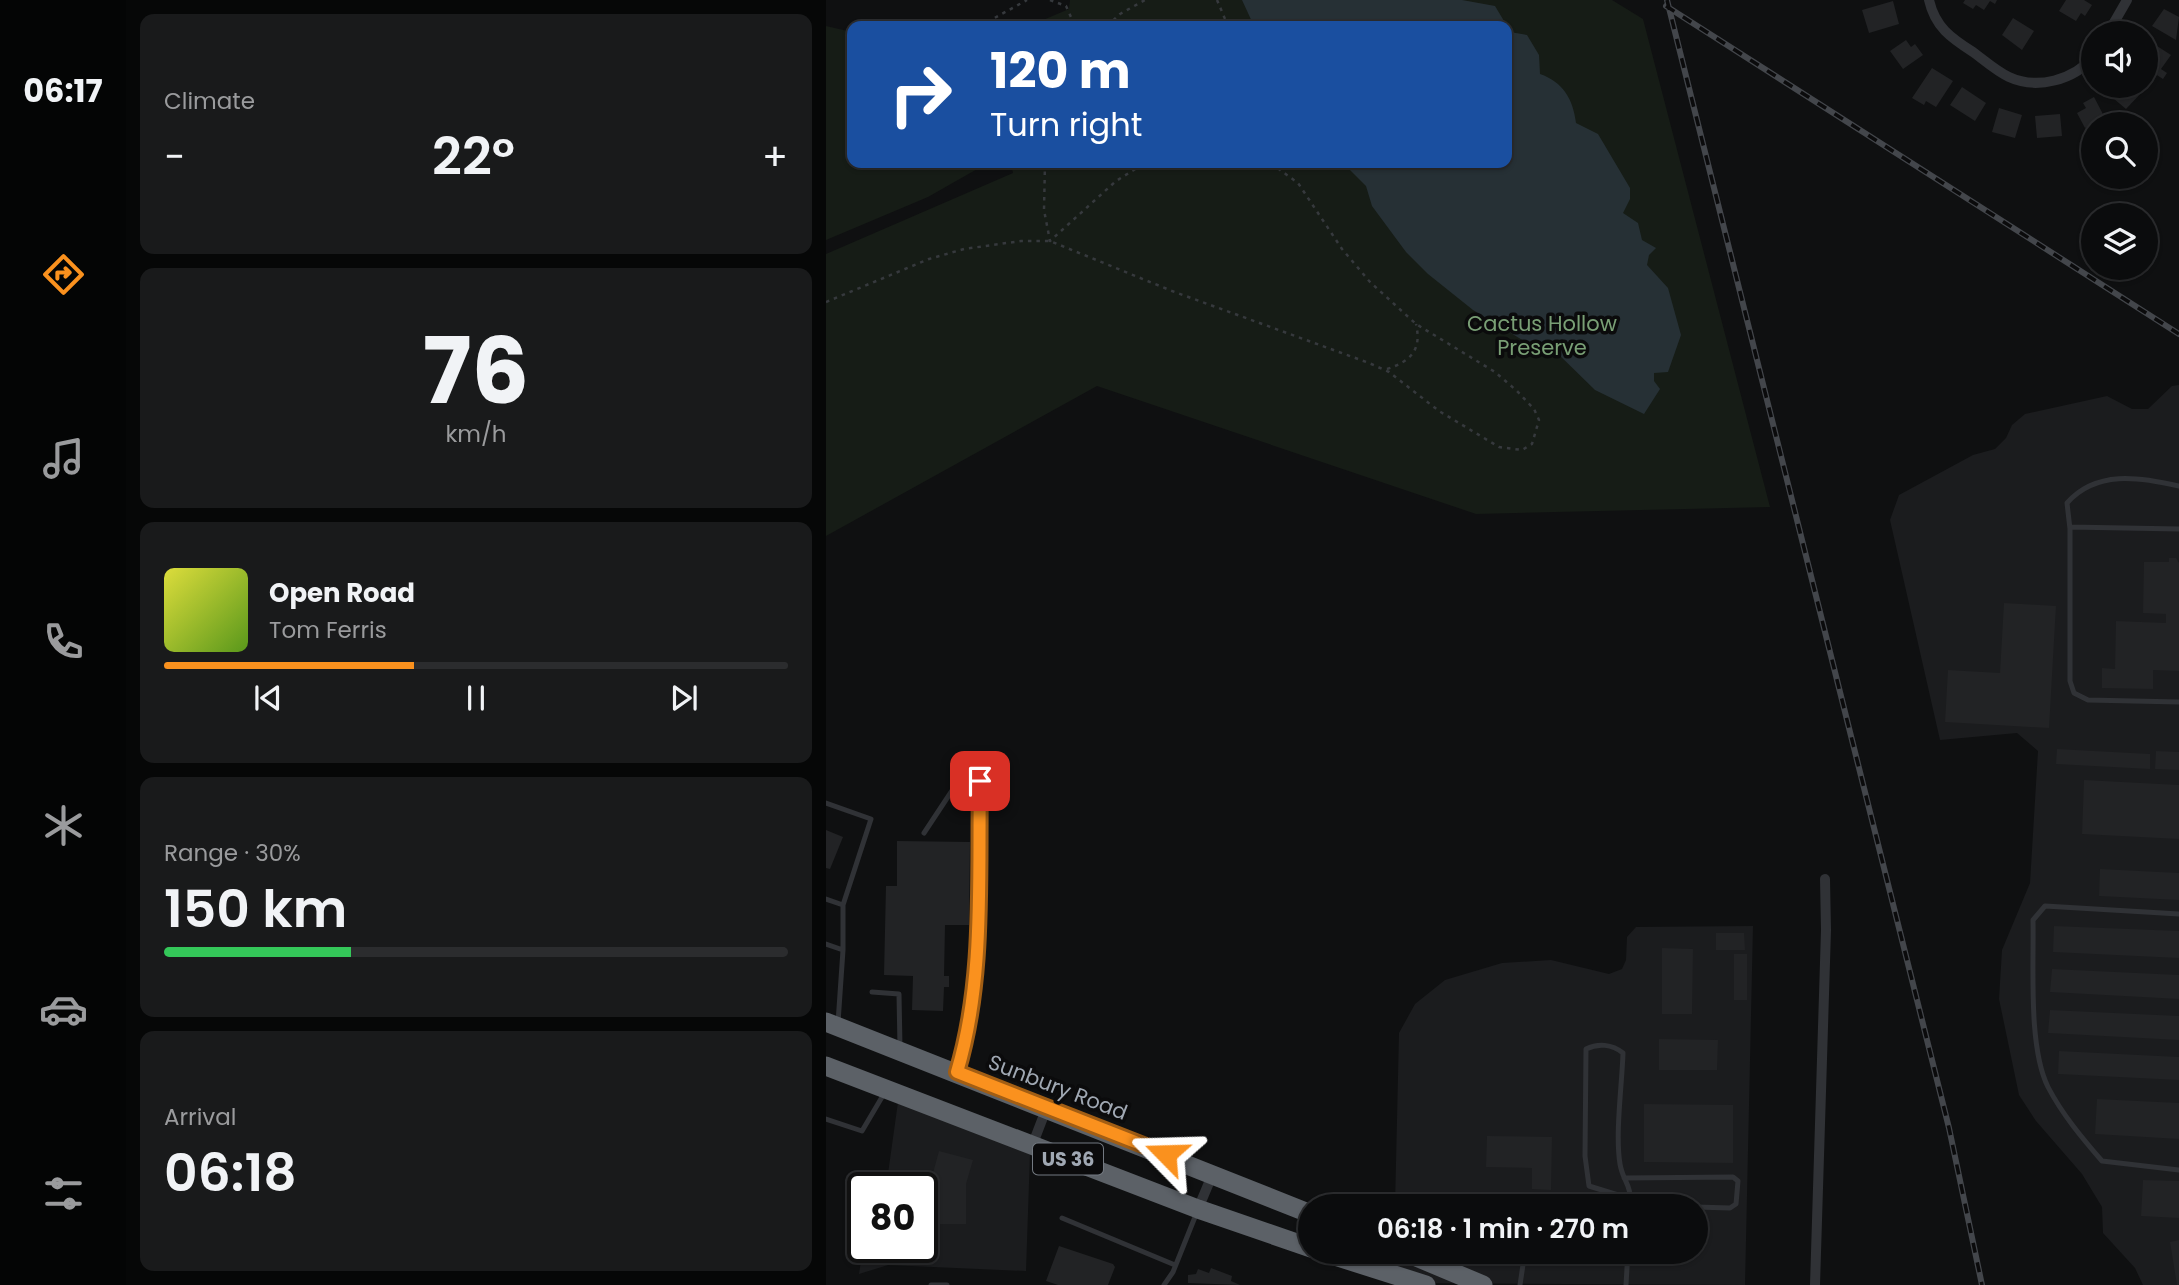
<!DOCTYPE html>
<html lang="en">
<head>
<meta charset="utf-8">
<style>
	body { margin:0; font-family:Poppins,sans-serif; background:#191a1b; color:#f1f3f6; height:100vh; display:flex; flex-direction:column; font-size:26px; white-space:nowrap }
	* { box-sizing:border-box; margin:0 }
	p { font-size:23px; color:#9a9b9d }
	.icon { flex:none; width:38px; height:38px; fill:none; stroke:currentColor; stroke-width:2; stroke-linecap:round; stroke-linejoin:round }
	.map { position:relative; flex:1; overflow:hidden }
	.side { display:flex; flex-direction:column; gap:14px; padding:14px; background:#060707; width:700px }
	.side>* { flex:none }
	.hud { position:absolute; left:21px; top:21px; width:665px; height:147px; border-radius:14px; box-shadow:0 2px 5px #0004,0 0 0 2px #2b2c2e; background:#1a4fa0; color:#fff; overflow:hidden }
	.controls { position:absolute; left:1255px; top:21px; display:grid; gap:14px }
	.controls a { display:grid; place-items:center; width:77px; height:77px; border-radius:50%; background:#0b0c0d; box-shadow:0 2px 5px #0004,0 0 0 2px #2b2c2e; font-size:35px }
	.speed { position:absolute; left:21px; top:1172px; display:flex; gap:14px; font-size:35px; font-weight:700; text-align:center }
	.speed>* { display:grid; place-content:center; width:91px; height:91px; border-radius:50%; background:#0b0c0d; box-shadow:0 2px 5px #0004,0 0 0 2px #2b2c2e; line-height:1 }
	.speed .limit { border:4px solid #111; border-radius:10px; background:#fff; color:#111 }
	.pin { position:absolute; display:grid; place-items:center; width:60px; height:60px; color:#fff; margin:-30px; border-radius:14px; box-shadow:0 4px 10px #0006 }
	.me { position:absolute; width:77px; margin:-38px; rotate:292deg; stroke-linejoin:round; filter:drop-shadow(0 0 5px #0008) }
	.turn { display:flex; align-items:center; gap:24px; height:147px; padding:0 28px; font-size:32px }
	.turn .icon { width:91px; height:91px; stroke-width:2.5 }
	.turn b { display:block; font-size:49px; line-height:60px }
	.big { font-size:52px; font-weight:600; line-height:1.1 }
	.side .card { flex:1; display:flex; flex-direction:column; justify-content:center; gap:10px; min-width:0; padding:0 24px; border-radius:14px; background:#191a1b }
	.side .dial { align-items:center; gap:0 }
	.dial b { font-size:91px; line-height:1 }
	.song { display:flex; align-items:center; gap:21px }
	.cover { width:84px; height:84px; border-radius:10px; background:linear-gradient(135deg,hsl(60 70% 55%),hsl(90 70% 35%)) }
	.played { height:7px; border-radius:4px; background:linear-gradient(90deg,#fa911e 40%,#2b2c2e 40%) }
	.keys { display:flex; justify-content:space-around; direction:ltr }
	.heat { display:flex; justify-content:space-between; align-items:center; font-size:38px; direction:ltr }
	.charge { height:10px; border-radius:5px; background:linear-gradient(90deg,#34c759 30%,#2b2c2e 0) }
	.trip { position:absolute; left:472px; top:1194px; width:410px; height:70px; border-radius:35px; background:#0b0c0d; box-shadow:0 2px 5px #0004,0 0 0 2px #2b2c2e; font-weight:600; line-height:70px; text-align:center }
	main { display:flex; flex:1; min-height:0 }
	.tab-bar { display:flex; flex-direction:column; width:126px; justify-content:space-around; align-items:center; background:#040505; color:#9a9b9d }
	.tab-bar .icon { width:49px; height:49px }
	.tab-bar .on { color:#fa911e }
	.tab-bar b { font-size:32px; color:#f1f3f6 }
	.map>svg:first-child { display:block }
	.built { fill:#1b1c1e }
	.green { fill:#161c16 }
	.water { fill:#263035 }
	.building { fill:#222325 }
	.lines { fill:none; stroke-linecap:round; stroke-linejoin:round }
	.path { stroke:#36393d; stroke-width:2.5; stroke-dasharray:3.5 5; stroke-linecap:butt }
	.lane { stroke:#303236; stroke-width:5 }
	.street { stroke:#303236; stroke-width:10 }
	.highway { stroke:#5c6167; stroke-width:19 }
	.rail-casing { stroke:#43464b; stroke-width:6 }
	.rail { stroke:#0b0b0c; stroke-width:3.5; stroke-dasharray:10; stroke-linecap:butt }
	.route-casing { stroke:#a25e14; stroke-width:18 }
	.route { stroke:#fa911e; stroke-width:12 }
	.labels { text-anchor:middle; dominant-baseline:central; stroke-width:7; stroke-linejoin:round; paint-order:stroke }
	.shield { fill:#0b0b0c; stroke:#737981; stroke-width:2 }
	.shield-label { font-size:19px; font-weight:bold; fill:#a0a8b3 }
	.park-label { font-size:21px; fill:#799f75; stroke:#0b0b0c }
	.street-label { font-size:21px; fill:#a0a8b3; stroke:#0b0b0c }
</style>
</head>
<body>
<main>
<nav class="tab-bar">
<b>06:17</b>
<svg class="icon on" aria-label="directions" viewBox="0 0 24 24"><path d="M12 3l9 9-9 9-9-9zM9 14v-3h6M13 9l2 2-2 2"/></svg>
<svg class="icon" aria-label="music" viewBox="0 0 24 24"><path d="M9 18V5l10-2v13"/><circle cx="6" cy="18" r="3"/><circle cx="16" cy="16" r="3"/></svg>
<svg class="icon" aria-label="phone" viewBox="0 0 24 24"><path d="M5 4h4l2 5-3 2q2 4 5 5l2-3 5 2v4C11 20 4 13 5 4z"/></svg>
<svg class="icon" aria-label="climate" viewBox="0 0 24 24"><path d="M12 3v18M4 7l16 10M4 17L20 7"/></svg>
<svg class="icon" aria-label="car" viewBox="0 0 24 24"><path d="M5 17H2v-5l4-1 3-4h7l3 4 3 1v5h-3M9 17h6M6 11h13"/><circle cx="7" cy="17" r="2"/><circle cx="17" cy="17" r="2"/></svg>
<svg class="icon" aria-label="filters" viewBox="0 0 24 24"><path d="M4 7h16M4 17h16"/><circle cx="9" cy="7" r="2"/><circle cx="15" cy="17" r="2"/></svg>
</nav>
<section class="side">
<div class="card"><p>Climate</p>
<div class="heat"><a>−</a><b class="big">22°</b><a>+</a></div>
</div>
<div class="card dial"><b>76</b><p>km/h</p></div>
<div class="card">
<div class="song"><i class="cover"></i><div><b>Open Road</b><p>Tom Ferris</p></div></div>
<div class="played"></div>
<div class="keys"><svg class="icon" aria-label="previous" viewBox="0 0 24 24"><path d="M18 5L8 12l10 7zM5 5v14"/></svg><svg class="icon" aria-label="pause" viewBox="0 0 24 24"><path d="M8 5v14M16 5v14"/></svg><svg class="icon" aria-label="next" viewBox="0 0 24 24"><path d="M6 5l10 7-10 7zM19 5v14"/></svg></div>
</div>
<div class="card"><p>Range · 30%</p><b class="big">150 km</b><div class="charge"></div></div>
<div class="card"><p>Arrival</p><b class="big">06:18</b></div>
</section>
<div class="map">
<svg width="1353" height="1285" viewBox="0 0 1353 1285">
	<rect width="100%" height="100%" fill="#0f1011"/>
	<path class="built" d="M1353,385V1285H1317L1309,1268L1277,1233L1276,1207L1256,1174L1210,1121L1193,1095L1173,999L1176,950L1204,883L1212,751L1191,733L1114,740L1064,520L1073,495L1147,455L1169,449L1180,438L1186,425L1199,414L1281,396L1306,409H1322L1346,386Z
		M927,926L919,1285L568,1283V1251H870V1206H569L573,1033L589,1004L619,980L676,963L725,960L783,974L796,969L800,960L801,937L810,927Z
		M72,1102L204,1154L200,1271L62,1265L33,1274L37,1248H96V1188H60Z"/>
	<path class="green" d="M244,0H786L817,19L944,507L650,514L271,386L0,536V254L187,173L185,163H681V26H203L243,9Z
		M0,26L26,32V163L160,164L102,197L0,240Z"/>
	<path class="water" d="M416,0H636L669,6L681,26H428Z
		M681,26L684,32L701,35L713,55L714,74C737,82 747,99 750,123L772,134L804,188V199L797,213L812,223L816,240L830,248L823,255L821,265L842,288L855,335L842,372L828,373V381L834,389L818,414L769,390L723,345L703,344L647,310L602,274L580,252L546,206L540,186L517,163H681Z"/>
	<path class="building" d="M1139,0H1171L1169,4L1164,1L1158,10L1150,5L1147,9L1137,3Z
		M1240,0H1258L1266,5L1259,16L1255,13L1250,21L1233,11Z
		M1067,1L1073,24L1043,33L1036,10Z
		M1338,9L1353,17L1350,40L1326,26Z
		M1187,18L1208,31L1196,50L1176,35Z
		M1320,39L1345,55L1335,69L1341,73L1337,79L1320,68Z
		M1080,40L1085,47L1089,44L1097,55L1077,69L1064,51Z
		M1106,68L1127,81L1110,107L1100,101L1098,105L1086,98Z
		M1288,86H1313L1318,90L1300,109L1281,93Z
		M1136,87L1160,103L1149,121L1124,105Z
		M1268,97L1279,118L1259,128L1251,113L1260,108L1257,103Z
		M1173,108L1196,115L1189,138L1166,132Z
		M1234,114L1236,136L1211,138L1209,116Z
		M1343,558H1350L1353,563V671L1327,670V689L1276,688V668L1289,669L1290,621L1340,623V614L1317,613L1318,562H1343Z
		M1178,603L1230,606L1223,728L1119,722L1122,670L1174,673Z
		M1231,749L1324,754V769L1230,764Z
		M1330,751L1353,752V770L1329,769Z
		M1258,780L1353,785V839L1256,834Z
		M0,830L17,837L4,869L0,868Z
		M71,841L144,842L143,925H119L118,976H123V987H118L117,1011L86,1010L87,976L58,975L60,886H71Z
		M1274,869L1353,873V900L1273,896Z
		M1228,926L1353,931V958L1227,952Z
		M890,933H918L919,950H890Z
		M836,948L867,949L866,1014H836Z
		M908,954H921V1000H908Z
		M1226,969L1353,975V999L1224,992Z
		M1224,1010L1353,1016V1040L1222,1033Z
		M833,1039L892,1040L891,1070H833Z
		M1233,1051L1353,1057V1080L1232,1074Z
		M1271,1099L1353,1103V1139L1269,1134Z
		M818,1104L907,1105V1163L818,1162Z
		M661,1136L726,1137L725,1190L706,1189V1168L660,1167Z
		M113,1151L147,1160L140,1184V1224H103L104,1184Z
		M1317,1180L1353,1181V1218L1315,1216Z
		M1353,1240V1285H1351L1344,1242Z
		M233,1246L287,1264L289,1267L282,1285H232L220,1281Z
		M385,1268L406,1276L405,1281L414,1285L362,1283V1275L370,1274L372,1269L383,1273Z"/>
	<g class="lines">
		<path class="path" d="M224,0L240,6L249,26
			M391,0L402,26
			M154,26L201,0
			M281,26L294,14L319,0
			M219,163L218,210L224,241L290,181L319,163
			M423,163L450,167
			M0,302L103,259L138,249L195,241H224L346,291L543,363L563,372L613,411L673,447L696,450L706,444L713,420L708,409L691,391L669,372L590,324L544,282L516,249L472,183L450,167V163
			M561,369C585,361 596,350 590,324"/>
		<path class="lane" d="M1353,486C1313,477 1270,470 1241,503L1244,529V681L1248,693L1262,700L1353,702
			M1244,527L1353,529
			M0,803L45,819L17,905V950L0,944
			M98,833L137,774L154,781C152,876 159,977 132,1069
			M0,899L17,905
			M1353,914L1219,906L1207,920C1208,965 1202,1047 1222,1087C1236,1114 1256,1138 1276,1161L1353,1170
			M46,992L73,994L74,1047
			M12,1023L17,950
			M0,1119L36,1131L59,1092
			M798,1178L907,1177L912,1181L910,1204L904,1208L870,1207
			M804,1205L829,1206
			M804,1206C806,1184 797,1182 794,1164C789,1134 796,1085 797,1053C786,1044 772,1043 760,1049L759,1156L763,1186L805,1199
			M236,1218L349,1265
			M105,1285H121
			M338,1285L347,1272L371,1212
			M694,1285L699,1251
			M800,1285L802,1251"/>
		<path class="street" d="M1103,0C1109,27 1125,38 1147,52C1158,60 1170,71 1183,77C1211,90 1248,80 1267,57
			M1282,33L1301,0
			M206,1146L221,1107
			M372,1209L387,1173
			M989,1285L1000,930L999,879"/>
		<path class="highway" d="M0,1022L485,1214
			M0,1066L372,1209L485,1248
			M493,1251L600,1285
			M576,1251L657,1285"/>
		<g class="rail-casing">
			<path id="rail" d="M841,0L1123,1128L1156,1285
				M840,6L1353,334"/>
		</g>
		<use href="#rail" class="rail"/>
	</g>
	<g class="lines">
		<g class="route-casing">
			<path id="route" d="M154,781C152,878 159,979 131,1072L340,1154"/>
		</g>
		<use href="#route" class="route"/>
	</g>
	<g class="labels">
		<rect class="shield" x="207" y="1143.5" width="70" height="31" rx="5"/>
		<g class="shield-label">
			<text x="242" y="1159">US 36</text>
		</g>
		<g class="park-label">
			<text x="716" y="323">Cactus Hollow<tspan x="716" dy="24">Preserve</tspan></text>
		</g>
		<g class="street-label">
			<text transform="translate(232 1087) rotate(21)">Sunbury Road</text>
		</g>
	</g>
</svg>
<div class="controls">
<a><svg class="icon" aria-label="sound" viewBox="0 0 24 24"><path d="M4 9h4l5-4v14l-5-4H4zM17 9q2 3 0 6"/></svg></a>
<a><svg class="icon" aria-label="search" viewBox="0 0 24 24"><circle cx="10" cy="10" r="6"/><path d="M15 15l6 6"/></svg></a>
<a><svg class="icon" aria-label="layers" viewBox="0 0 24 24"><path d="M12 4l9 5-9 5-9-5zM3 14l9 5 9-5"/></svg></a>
</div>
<div class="speed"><div class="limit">80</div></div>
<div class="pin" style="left:154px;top:781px;background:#d93025"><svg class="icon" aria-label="arrive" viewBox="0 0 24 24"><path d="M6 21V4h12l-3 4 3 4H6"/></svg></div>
<svg class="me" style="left:340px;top:1154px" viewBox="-20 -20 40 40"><path d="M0-17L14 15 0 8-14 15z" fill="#fa911e" stroke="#fff" stroke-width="4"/></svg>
<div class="trip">06:18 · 1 min · 270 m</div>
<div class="hud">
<div class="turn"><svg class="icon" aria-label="right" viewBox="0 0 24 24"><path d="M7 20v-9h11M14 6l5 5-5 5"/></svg><div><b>120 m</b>Turn right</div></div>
</div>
</div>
</main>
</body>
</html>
